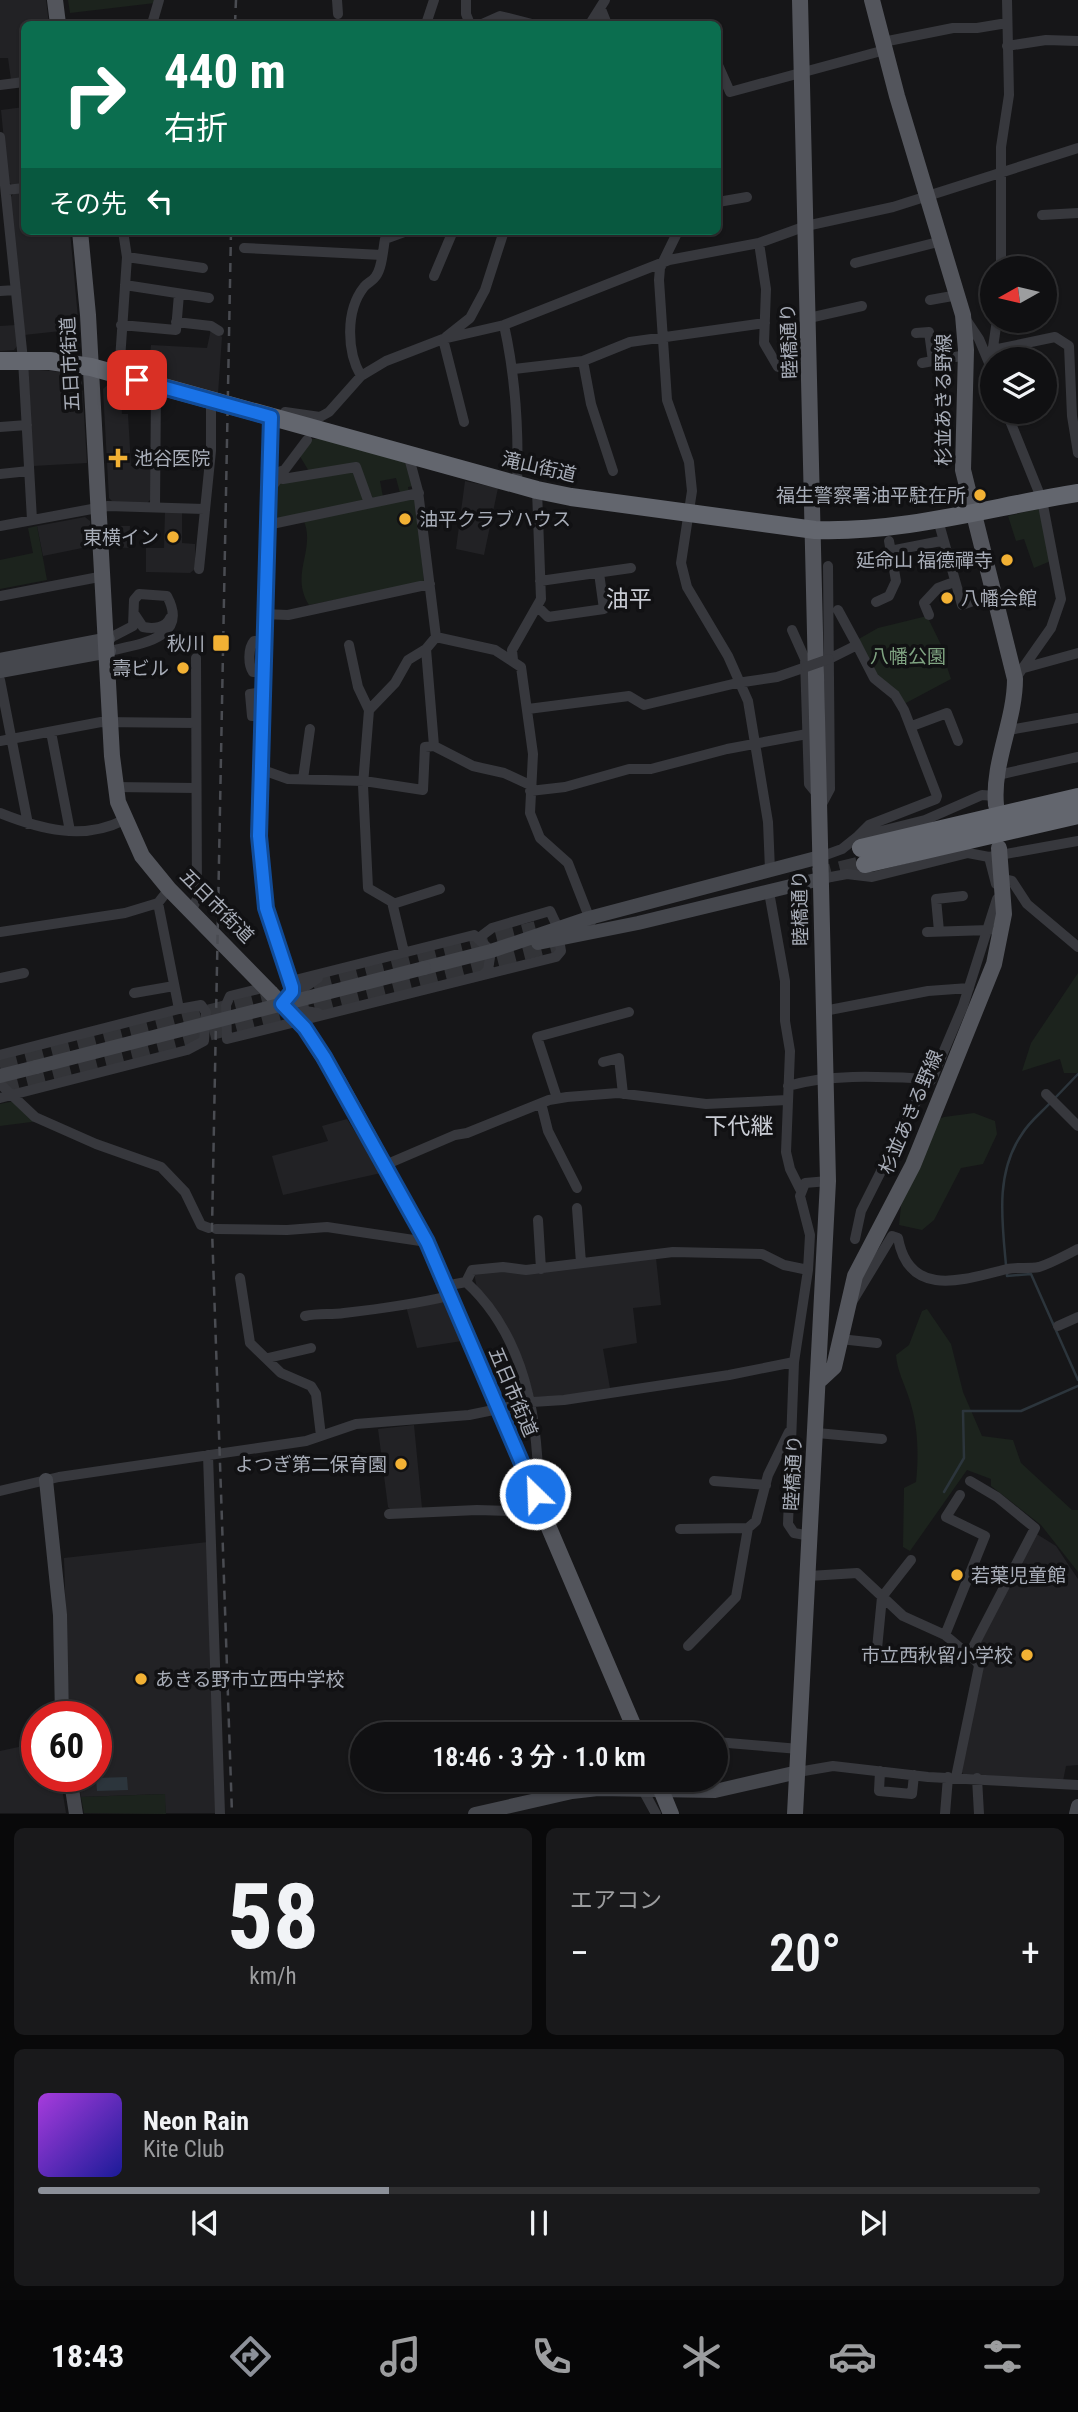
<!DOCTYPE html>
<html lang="ja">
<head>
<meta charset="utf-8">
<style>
	body { margin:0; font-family:"Roboto Condensed","Noto Sans JP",sans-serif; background:#19191b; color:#f1f3f6; height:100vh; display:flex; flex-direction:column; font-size:26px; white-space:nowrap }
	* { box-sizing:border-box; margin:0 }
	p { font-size:23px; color:#9c9d9f }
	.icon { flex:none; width:38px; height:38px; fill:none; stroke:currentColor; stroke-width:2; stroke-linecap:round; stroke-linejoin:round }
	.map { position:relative; height:1814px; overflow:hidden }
	.details { display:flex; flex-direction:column; gap:14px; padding:14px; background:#09090a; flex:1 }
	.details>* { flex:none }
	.hud { position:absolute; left:21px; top:21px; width:700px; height:214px; border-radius:10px; box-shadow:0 2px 5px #0004,0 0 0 2px #303032; background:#0b6e4f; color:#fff; overflow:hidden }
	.needle { width:46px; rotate:262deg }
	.controls { position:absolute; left:980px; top:256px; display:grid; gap:14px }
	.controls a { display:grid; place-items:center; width:77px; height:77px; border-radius:50%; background:#101012; box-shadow:0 2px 5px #0004,0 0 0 2px #303032; font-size:35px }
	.speed { position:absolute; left:21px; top:1701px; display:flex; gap:14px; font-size:35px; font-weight:700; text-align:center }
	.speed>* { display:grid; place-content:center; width:91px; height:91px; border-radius:50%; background:#101012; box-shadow:0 2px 5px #0004,0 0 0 2px #303032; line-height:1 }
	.speed .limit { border:10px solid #d22; background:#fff; color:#111 }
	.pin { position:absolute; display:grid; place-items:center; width:60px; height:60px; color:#fff; margin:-30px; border-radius:14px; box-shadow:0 4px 10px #0006 }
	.me { position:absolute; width:77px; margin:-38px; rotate:336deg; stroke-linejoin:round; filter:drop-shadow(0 0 5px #0008) }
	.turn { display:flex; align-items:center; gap:24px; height:147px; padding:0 28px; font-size:32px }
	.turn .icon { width:91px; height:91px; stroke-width:2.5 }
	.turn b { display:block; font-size:49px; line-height:60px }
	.then { display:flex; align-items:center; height:66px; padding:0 28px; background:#0003; gap:14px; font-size:26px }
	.big { font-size:52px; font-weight:600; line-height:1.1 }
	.details .tile { flex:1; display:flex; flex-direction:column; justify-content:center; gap:10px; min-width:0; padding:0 24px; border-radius:10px; background:#19191b }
	.details .dial { align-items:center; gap:0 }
	.dial b { font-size:91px; line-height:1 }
	.song { display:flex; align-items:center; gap:21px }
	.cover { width:84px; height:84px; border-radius:10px; background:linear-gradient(135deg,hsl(280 70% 55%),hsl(240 70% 35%)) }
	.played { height:7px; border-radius:4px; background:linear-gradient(90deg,#8c9099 35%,#303032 35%) }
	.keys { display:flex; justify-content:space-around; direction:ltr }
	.heat { display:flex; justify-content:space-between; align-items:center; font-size:38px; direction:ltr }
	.details .tiles { flex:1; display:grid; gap:14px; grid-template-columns:1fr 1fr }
	.tile:last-child { grid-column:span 2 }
	.trip { position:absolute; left:350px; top:1722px; width:378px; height:70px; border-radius:35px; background:#101012; box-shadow:0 2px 5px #0004,0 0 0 2px #303032; font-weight:600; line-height:70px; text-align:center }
	.dock { display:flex; height:112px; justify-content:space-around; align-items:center; background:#060607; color:#9c9d9f }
	.dock .icon { width:49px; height:49px }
	.dock .current { color:#8c9099 }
	.dock b { font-size:32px; color:#f1f3f6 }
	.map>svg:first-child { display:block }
	.built { fill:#222225 }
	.green { fill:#1c231d }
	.water { fill:#2c353c }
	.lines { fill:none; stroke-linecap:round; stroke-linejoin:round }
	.stream { stroke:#2c353c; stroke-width:2.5 }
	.highway-tunnel { stroke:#333438; stroke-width:18; stroke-dasharray:18 9; stroke-linecap:butt }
	.street { stroke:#37383d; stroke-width:10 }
	.secondary { stroke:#45474d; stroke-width:14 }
	.primary { stroke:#53555c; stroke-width:16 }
	.highway { stroke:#63666e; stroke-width:18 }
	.rail { stroke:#4a4c52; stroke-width:2.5; stroke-dasharray:9 7; stroke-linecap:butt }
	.street-bridge { stroke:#37383d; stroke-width:10 }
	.secondary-bridge { stroke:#45474d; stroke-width:14 }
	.route-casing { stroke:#114b97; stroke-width:18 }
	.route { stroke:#1a73e8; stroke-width:12 }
	.poi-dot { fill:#f2b134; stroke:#111113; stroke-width:2.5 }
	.labels { text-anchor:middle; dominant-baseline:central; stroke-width:7; stroke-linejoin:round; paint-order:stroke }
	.street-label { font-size:19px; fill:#a8adb8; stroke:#111113 }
	.poi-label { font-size:19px; fill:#a8adb8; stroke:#111113; text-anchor:end }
	.park-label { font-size:19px; fill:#7fa381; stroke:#111113 }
	.quarter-label { font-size:23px; fill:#c9ccd4; stroke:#111113 }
</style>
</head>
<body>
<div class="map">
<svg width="1078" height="1814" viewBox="0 0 1078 1814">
	<rect width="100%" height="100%" fill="#161618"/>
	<path class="built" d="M0,0H46L49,24H24V79L11,80L8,58H0Z
		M24,107V185L14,186L8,182L1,110Z
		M24,192V231H70L79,329L24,335L10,198L14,193Z
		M16,325L18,345L14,350L0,351V326Z
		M211,329L222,337L218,394L123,368L122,364L149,365L151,345L207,348Z
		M28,369L74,373L82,382L87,463L33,466Z
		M112,381L120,383L122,414H128L131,466L151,465V499L147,503L113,502L109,498L103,389Z
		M465,481L498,488L484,555L456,549Z
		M165,511L182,512V543L195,544V569L190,573L146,572V548H164Z
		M85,517L90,521L92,546L43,556L37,526Z
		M110,526H130L129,548L111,547Z
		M347,1119L381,1173L283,1195L272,1156L328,1141L322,1126Z
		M656,1258L661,1305L633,1308L637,1343L603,1349L610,1388L563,1396L534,1397L526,1371L477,1288L474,1273Z
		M444,1298L462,1341L417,1348L406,1306Z
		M414,1425L422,1508L391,1510L388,1507L378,1429Z
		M1035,1533L1056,1546L1078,1579V1765L1066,1766L1063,1781L963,1774L960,1769L983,1665L973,1653Z
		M208,1542L217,1813H166L164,1794L81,1797L77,1776H96V1717H69L64,1558Z
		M37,1743V1776H60L66,1813H0V1751Z"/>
	<path class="green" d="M68,0H156L155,3L70,13Z
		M311,439H321L407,463L413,486L408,487L409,492L400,493L396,478L380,481L383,497L373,499L357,462L310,473L298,453Z
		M352,470L364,501L270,522L271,494L276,482Z
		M412,497L416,499L424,582L309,605C289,574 317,549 303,519Z
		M1042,508L1053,560L1034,568L1024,539L1016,541L1008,516Z
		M37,526L47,580L0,589V560L33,553L28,528Z
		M927,616L948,659L945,661L951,679L904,704L877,675L857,640L878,628Z
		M1078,973V1073H1064L1060,1059L1022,1071L1031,1043Z
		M14,1101L39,1121L0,1126V1104Z
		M974,1113L995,1121L997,1134L983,1164L961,1168L934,1220L922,1230L899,1225L906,1159L922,1126L944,1117Z
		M927,1309L951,1344L963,1392L982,1436L1013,1440L1021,1463L1072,1510H1078V1572L1041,1525L991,1486V1479L967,1470L910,1551L903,1547L904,1488L916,1482C919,1453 918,1425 909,1398C904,1383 897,1370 896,1355L909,1345L922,1311Z
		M165,1794L166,1814L84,1813L81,1797Z"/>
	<path class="water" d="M127,1777L128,1790L97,1791L96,1778Z"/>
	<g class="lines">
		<path class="stream" d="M1056,1097L1078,1074
			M1006,1265C1002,1221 995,1173 1022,1134C1029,1122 1042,1112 1051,1102
			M1007,1272V1276L1031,1274L1078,1380
			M944,1492L964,1458L963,1411H1021L1078,1386"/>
		<path class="highway-tunnel" d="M814,877L865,864
			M0,1067L536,930
			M0,1085L556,943"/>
		<path class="street" d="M337,0L338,14
			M466,0V14L470,24
			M601,9L607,24
			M152,24L159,0
			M426,24L434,0
			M482,24L500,16L532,24
			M590,24L605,0
			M883,42L953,28H977L1007,23
			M1007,46L1046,40L1078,41
			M718,65L730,92L885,50
			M0,85L24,82
			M0,137L23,360L32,520
			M6,190L24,188
			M718,202L747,197
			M1042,215L1078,213
			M678,231L660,268L659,280L667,400L689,462L692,491L681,563L687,587L728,656L748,701L768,822L770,870
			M759,243L766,289L764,343L778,367H811
			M244,248L382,255
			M127,257L203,268
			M855,263L942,241
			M1001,268V147L1009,95L1007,0
			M434,276L453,231
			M125,285L209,298
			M0,291L16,290
			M930,300L958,295
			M809,318L862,306
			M965,318L979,339L992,370
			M176,322L211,326L219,331
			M121,325L176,330L179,294
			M504,325C516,379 519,429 517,484
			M916,333L929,332L933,361
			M446,337L470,318L485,290L504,231
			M443,339L464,422
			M993,350L1055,337L1069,346L1072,416L1078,453
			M992,354L997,320
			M583,361L591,404L613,471
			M922,363L966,355
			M514,369L583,361L630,342L765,323
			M119,375L127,257L123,231
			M361,376C347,352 345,311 364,287C367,283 373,281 376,276C382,268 383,250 385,239L407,231
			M1006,411L1042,500L1061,599L1051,628L1015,679
			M285,412L320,417L329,412L361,376L386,361L443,339L504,325L669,260L759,243L806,226L893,207L1078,148
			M272,415L259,836L266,908L292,987V992L282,1004
			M0,427L27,425
			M281,471L283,479L356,467L369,503
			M0,474L29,471
			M268,492L307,440
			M155,507L156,386
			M938,520L962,605L995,593
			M267,525L419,493
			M0,526L108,506L204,509
			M890,551L941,541
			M199,569L211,451V400
			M540,581L631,568
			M0,596L104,576
			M876,602L889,596L896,581L889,541
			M539,608L548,617L604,609L599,573
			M838,610L857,645
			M263,614L288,615L430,584
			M135,615L143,627C153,629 166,628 170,618
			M929,615L924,603L938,588L954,582
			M792,630L805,659L809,784L818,795
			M436,637L495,650L521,667L533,754L530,813L540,838L568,863L591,922
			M108,639L133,626L134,600L139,594L167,596C190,639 139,644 109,651
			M349,645L358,687L369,710
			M426,649L434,746L473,766L504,773L530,785
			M829,659L857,645L874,678L895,695L904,710L937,796L936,799L869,825L857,837
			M513,660L512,650L541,599L537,490
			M1024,668L1078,653
			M262,672H253C248,665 248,648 254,641H262
			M0,680L28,824
			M528,709L629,696L644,705L737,683L777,677L806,667
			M261,716H252L250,694L262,692
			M912,726L947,713L958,741
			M1009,730L1077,718
			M51,732L70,831
			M0,741L101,722L196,723
			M260,769L288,779L364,781L423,790L425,747L434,746
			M998,775L1078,757
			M303,779L310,729
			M115,787L195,788
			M530,791L565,787L629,769H651L727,749L807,734
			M822,804L830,789L828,566
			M0,813C40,829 83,841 124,820
			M820,857L842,849L857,837L925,820L982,795L995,796
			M989,857L996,884
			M820,879L847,874L872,877L968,853L989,857L1078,841
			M1003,879L1012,881L1027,904L1078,947
			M769,892L785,981V1021L790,1051L786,1152L790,1169L800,1189
			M158,903L179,1009
			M393,904L440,889
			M191,911L197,899L196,658
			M939,931L936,899L963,896
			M0,932L125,913L158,903L169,889
			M927,932L989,930
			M480,937L492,928L550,911L558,928
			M404,952L392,902L368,888L363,785L369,710L395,683L408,660L426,649L436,637L418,491L408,454
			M0,978L24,973
			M291,981L474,935L491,951L488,970L483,975
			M267,987L230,996L226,1005L227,1039L556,957L561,951L559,939
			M134,993L174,986
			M824,1011L928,991L969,988
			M318,1013L305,1011L299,991L318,978
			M0,1055L179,1009L201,1005L206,1012L204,1041L187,1050L0,1098
			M603,1062L619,1058L623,1094
			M0,1084L35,1117L96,1144L161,1167L185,1192L201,1225L209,1228
			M788,1086C834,1073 885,1077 932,1079L963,1006L997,899
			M1046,1094L1078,1126
			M557,1098L537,1037L629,1012
			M541,1103L548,1131L577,1188
			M385,1165L455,1135L467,1133L549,1100L567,1097L618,1093L706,1104L787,1100
			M577,1208L581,1263
			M538,1220L541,1269
			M216,1229L287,1230L327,1227L427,1242
			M855,1239L861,1211L921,1092L932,1079
			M240,1278L250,1343L281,1373L311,1386L316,1394L321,1436
			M466,1282L472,1270L503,1267L526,1270L673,1252L762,1254L784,1265L808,1270
			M445,1286L466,1282C512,1324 530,1382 536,1442C537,1457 540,1474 536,1490
			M852,1302L892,1236L898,1238C909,1299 963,1280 1007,1269C1017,1267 1029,1269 1039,1267C1052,1263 1066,1255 1078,1249
			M305,1316C319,1313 330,1315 344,1313C379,1309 415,1304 449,1296
			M1058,1326L1078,1317
			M840,1339L877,1343
			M268,1358L311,1348
			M817,1433L882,1439
			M208,1455L220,1814
			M714,1481L766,1485
			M0,1491L59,1477L306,1441L356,1424L469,1415L532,1402L564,1400L729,1375L794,1362
			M389,1514L477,1510L542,1512
			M680,1529L748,1528L756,1521L768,1475L789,1432
			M811,1536L794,1533L788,1524L794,1362L808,1270L810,1235L800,1196L805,1183L828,1181
			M809,1576L857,1573L903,1616L945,1635L977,1662L979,1666L956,1777
			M945,1635L985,1536L946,1517L960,1495
			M688,1646L736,1597L748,1528
			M969,1655L1035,1528L997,1497L970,1481
			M876,1659L882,1597L911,1560
			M716,1742L799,1749
			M880,1771L879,1791L912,1794L914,1775
			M798,1772L833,1766L928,1777L1078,1785
			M977,1778L979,1814
			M643,1790L656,1814
			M945,1814L948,1777"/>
		<path class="secondary" d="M0,660L108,639
			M0,671L109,651
			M538,943L638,923L820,879
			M424,968L491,951L589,918L820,857
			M0,1076L36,1067
			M46,1480L60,1615L62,1717
			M70,1776L76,1814
			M475,1814L572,1792L598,1789L715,1791L798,1772
			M1076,1814L1078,1806"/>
		<path class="primary" d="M55,0L58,24
			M872,0L897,96L963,315L966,350L963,470L1015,679C1015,721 992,763 996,805
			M80,231L88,315L112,756L118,802L142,856L169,889L305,1028L339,1082L427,1242L637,1734
			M820,1380L834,1367L855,1276L913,1165L994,964L1004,914L999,848
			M657,1780L671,1814
			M795,1814L828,1181L800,0"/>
		<path class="highway" d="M0,361H50L91,367L537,490L571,497L815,530C905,533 990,507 1078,493
			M861,848L1078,797
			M865,864L1078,815"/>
		<path class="rail" d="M235,24L236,0
			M231,231L212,1229L232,1814"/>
		<path class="street-bridge" d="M806,667L829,659"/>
		<path class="secondary-bridge" d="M36,1067L424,968"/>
	</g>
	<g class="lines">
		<g class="route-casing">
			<path id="route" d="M137,380L271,417L259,836L266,908L292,987V992L282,1004L305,1028L324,1057L427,1242L535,1494"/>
		</g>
		<use href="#route" class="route"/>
	</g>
	<g class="poi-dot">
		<path d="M114.5 447.5h7v7h7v7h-7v7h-7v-7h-7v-7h7z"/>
		<circle cx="980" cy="495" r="7"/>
		<circle cx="405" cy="519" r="7"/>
		<circle cx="173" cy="537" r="7"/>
		<circle cx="1007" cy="560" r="7"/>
		<circle cx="947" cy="598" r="7"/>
		<rect x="212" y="634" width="18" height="18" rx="3.5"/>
		<circle cx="183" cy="668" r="7"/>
		<circle cx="401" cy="1464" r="7"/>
		<circle cx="957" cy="1575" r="7"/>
		<circle cx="1027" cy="1655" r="7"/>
		<circle cx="141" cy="1679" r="7"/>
	</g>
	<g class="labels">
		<g class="street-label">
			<text transform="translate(789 341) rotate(-92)">睦橋通り</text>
			<text transform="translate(70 364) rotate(-93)">五日市街道</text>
			<text transform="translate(943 400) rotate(-90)">杉並あきる野線</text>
			<text transform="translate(539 467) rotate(13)">滝山街道</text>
			<text transform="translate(217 906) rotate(45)">五日市街道</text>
			<text transform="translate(800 908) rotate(-91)">睦橋通り</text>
			<text transform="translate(911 1112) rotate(-67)">杉並あきる野線</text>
			<text transform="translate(513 1392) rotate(67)">五日市街道</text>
			<text transform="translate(793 1473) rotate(-87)">睦橋通り</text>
		</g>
		<g class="poi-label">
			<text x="134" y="458" text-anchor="start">池谷医院</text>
			<text x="966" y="495">福生警察署油平駐在所</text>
			<text x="419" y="519" text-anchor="start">油平クラブハウス</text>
			<text x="159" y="537">東横イン</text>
			<text x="993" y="560">延命山 福德禪寺</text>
			<text x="961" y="598" text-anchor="start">八幡会館</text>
			<text x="205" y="643">秋川</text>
			<text x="169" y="668">壽ビル</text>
			<text x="387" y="1464">よつぎ第二保育園</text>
			<text x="971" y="1575" text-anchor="start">若葉児童館</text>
			<text x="1013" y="1655">市立西秋留小学校</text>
			<text x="155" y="1679" text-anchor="start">あきる野市立西中学校</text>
		</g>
		<g class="park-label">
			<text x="908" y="656">八幡公園</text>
		</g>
		<g class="quarter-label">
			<text x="629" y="599">油平</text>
			<text x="739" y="1126">下代継</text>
		</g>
	</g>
</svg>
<div class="controls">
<a><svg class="needle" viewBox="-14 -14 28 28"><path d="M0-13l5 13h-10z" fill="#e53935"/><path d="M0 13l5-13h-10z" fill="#9c9d9f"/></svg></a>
<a><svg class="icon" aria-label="layers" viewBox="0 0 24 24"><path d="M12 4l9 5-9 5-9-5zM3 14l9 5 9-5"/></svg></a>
</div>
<div class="speed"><div class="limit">60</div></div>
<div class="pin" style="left:137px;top:380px;background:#d93025"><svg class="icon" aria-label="arrive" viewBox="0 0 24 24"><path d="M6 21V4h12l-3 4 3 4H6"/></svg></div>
<svg class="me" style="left:535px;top:1494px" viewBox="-20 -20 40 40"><circle r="17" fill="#1a73e8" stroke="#fff" stroke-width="3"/><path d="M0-11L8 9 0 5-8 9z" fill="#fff"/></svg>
<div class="trip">18:46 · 3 分 · 1.0 km</div>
<div class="hud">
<div class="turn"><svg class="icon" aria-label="right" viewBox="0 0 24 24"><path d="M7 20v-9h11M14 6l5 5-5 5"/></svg><div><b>440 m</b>右折</div></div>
<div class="then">その先<svg class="icon" aria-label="left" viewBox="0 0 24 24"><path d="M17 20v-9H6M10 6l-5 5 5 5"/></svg></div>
</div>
</div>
<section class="details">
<div class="tiles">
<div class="tile dial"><b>58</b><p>km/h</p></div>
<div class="tile"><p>エアコン</p>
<div class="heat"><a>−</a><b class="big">20°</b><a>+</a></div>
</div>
<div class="tile">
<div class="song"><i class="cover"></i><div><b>Neon Rain</b><p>Kite Club</p></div></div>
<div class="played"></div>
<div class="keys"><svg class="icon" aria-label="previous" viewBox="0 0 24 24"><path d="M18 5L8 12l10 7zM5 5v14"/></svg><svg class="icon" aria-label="pause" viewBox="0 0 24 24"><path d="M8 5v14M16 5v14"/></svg><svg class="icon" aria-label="next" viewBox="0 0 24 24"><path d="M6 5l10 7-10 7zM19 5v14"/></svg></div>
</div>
</div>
</section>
<nav class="dock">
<b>18:43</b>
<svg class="icon current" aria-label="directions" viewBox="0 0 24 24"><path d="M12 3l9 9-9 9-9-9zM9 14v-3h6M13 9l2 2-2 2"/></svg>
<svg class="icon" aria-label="music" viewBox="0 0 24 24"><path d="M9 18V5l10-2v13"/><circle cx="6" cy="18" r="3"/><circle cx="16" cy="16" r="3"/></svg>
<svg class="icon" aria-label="phone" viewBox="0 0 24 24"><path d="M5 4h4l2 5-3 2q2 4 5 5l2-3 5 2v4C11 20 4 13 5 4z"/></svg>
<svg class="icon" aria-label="climate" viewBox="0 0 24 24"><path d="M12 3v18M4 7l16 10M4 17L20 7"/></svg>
<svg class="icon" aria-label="car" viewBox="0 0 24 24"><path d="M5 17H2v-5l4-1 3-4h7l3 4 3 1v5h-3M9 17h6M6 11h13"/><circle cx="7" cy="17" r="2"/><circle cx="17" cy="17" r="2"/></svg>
<svg class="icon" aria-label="filters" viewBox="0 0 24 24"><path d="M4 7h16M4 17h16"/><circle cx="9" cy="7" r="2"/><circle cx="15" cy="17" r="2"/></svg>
</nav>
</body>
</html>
